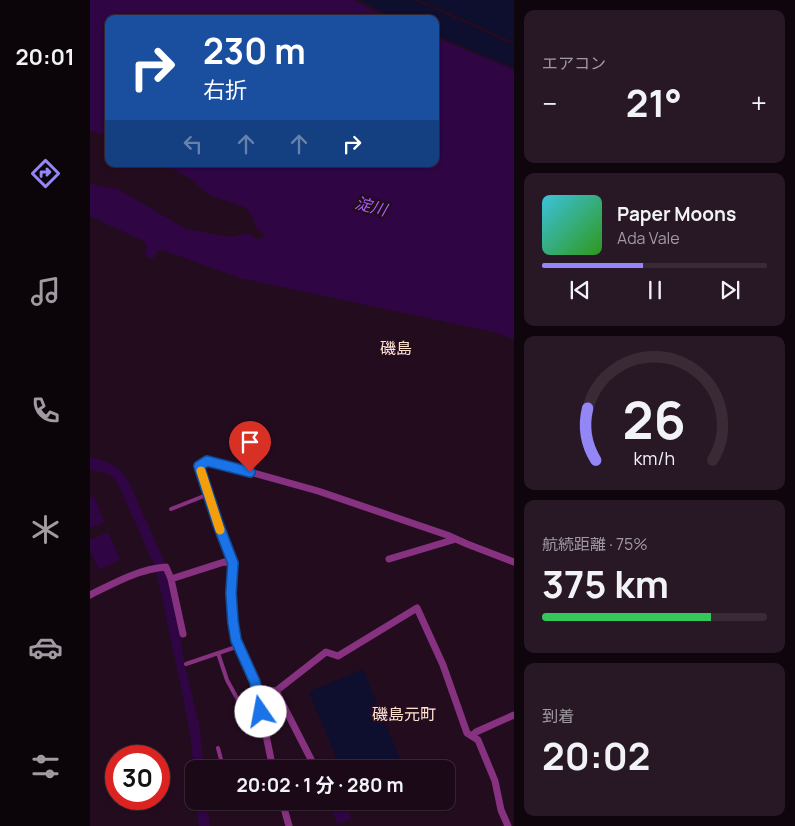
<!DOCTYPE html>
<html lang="ja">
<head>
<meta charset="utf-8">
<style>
	body { margin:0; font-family:Manrope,"Noto Sans JP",sans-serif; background:#281724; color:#f1f3f6; height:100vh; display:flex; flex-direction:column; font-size:19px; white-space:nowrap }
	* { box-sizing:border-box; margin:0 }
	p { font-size:16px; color:#a09aa1 }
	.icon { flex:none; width:28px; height:28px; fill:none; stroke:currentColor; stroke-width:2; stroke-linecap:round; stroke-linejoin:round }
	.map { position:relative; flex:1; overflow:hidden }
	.details { display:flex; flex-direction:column; gap:10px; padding:10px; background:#0f050d; width:281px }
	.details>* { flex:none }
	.banner { position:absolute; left:15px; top:15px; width:334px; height:152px; border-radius:10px; box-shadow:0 1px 4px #0004,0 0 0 1px #392a36; background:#1a4fa0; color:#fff; overflow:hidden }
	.speed { position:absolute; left:15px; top:745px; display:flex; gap:10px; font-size:25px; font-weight:700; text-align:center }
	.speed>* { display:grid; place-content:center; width:65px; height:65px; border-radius:50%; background:#1b0917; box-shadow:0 1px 4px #0004,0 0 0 1px #392a36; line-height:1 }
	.speed .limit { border:8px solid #d22; background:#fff; color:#111 }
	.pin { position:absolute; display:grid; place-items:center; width:42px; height:42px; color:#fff; margin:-51px -21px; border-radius:50% 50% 50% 0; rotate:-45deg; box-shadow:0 0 5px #0007 }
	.pin .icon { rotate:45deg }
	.me { position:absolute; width:55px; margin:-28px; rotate:348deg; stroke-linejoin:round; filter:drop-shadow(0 0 4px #0008) }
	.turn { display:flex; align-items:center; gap:18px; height:105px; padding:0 15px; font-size:22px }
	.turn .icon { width:65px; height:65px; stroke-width:2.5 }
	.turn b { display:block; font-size:35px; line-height:42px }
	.lanes { display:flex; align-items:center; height:48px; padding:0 15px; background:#0003; justify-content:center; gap:25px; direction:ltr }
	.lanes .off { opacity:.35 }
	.big { font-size:38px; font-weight:700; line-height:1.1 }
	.details .widget { flex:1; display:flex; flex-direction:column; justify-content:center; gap:8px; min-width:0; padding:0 18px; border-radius:10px; background:#281724 }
	.details .dial { align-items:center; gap:0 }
	.dial svg { height:130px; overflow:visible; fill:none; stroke:#392a36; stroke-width:7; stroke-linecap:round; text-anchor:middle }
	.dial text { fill:#f1f3f6; stroke:none }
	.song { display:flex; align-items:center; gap:15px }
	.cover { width:60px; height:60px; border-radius:8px; background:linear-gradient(135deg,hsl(190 70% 55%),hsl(110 70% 35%)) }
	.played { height:5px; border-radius:2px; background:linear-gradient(90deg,#9486f7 45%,#392a36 45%) }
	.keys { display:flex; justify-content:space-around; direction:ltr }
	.heat { display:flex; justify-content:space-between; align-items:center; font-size:28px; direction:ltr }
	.charge { height:8px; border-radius:4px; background:linear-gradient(90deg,#34c759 75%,#392a36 0) }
	.trip { position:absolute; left:95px; top:760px; width:270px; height:50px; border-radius:10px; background:#1b0917; box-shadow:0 1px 4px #0004,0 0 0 1px #392a36; font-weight:700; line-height:50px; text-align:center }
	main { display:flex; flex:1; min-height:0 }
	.menu { display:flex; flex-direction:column; width:90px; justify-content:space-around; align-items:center; background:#0b0409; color:#a09aa1 }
	.menu .icon { width:35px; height:35px }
	.menu .current { color:#9486f7 }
	.menu b { font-size:22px; color:#f1f3f6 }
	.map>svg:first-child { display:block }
	.green { fill:#0e0e2e }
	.water { fill:#2f0544 }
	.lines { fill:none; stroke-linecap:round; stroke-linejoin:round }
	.service { stroke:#873281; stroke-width:4 }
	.minor { stroke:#873281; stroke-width:7 }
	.route-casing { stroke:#114b97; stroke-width:12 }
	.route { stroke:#1a73e8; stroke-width:9 }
	.slow { stroke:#f59e0b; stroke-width:9 }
	.labels { text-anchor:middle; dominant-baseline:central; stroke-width:5; stroke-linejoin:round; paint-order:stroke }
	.water-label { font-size:16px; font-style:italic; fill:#ae5cff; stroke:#240c1f }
	.neighbourhood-label { font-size:16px; fill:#ffe3d0; stroke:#240c1f }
</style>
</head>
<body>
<main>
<nav class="menu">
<b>20:01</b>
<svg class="icon current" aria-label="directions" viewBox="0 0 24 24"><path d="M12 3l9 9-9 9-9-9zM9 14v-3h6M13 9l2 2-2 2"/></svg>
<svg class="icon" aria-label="music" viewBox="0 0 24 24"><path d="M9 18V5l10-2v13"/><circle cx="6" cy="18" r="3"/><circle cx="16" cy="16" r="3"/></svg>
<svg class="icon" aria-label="phone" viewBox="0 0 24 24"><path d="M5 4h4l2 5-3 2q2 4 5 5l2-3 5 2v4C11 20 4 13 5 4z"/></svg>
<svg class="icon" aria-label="climate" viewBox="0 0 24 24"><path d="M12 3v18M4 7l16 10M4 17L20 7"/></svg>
<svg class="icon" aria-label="car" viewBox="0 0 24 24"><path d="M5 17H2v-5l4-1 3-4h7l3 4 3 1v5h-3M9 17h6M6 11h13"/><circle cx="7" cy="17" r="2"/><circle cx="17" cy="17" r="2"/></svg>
<svg class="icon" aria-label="filters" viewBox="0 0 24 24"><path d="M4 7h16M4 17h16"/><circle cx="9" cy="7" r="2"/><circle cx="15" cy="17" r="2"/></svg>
</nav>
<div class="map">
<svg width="424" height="826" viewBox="0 0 424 826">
	<rect width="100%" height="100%" fill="#240c1f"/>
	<path class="green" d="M270,0H324L424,45V68L345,35V19H308L292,12Z
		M330,0H424V42Z
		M273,669L314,769H251L219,692Z"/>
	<path class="water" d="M0,0H264L283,11L303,19H19V136L2,131H0Z
		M345,37L424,70V339L408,333L150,278L72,250L67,251L63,259L54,255L57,248L55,242L0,216V183L4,185L28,189L96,229L140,237L158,233L168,239L176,236L165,226L164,219L156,208L117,194L100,178L72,164H345Z
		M0,457C18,462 27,463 38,480L75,563L78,582H79L90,636L95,666L109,724L114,769H104V775L100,733L96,712L69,583L64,565L28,484C20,472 13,472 0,470Z
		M4,496L14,522L0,528V498Z
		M18,532L30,560L9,570L0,550V540Z
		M106,801H117L120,826H109Z
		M239,801H255L261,819L247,824Z"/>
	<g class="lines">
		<path class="service" d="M81,509L119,494
			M128,653L137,680L154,711
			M96,664L149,646
			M148,718L167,695
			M128,748L133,767
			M126,769L148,763L156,769"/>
		<path class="minor" d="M299,559L366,539
			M81,579L134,562L143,563
			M0,595C24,583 49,569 76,567L81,579L93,634
			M167,693L176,690L186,691
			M382,736L386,732L424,715
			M183,769L165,682L146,640L143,623L141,593L143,563L128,525L109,466L117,461L160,472L228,491L357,535L377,544L424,562
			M226,769L186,691L236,652L248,656L327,608L353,665L377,733L388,740L405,781L411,810L418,826
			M192,801L199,826
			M193,805L201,801"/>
	</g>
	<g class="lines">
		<g class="route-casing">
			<path id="route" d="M160,472L117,461L109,466L128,524L143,563L141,593L143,622L146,640L165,682L171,712"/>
		</g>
		<use href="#route" class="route"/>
		<path class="slow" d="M111,471L130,530"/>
	</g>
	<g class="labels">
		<g class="water-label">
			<text transform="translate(281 206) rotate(15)">淀川</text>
		</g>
		<g class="neighbourhood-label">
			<text x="306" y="348">磯島</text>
			<text x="314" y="714">磯島元町</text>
		</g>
	</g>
</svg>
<div class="speed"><div class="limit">30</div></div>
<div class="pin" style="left:160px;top:472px;background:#d93025"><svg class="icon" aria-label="arrive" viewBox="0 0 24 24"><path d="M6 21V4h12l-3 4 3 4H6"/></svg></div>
<svg class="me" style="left:171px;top:712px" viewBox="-20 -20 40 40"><circle r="19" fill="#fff"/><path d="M0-13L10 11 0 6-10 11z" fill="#1a73e8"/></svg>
<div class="trip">20:02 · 1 分 · 280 m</div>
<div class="banner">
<div class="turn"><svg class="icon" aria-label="right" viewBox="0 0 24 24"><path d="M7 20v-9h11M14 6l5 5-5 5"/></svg><div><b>230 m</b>右折</div></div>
<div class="lanes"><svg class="icon off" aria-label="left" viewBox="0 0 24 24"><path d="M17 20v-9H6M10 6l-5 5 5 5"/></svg><svg class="icon off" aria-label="ahead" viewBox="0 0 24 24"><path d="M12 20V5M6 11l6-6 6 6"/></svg><svg class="icon off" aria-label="ahead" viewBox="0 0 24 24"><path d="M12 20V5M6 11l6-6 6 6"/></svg><svg class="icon" aria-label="right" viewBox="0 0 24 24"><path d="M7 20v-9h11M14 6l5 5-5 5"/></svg></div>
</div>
</div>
<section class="details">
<div class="widget"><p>エアコン</p>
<div class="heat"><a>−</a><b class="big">21°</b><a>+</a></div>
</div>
<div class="widget">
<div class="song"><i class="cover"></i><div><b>Paper Moons</b><p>Ada Vale</p></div></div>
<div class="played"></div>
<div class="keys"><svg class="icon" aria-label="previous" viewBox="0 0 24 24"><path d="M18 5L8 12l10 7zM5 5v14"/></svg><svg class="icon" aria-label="pause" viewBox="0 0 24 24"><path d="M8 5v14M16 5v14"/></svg><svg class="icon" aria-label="next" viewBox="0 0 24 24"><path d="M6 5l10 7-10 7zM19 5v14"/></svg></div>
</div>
<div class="widget dial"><svg viewBox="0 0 100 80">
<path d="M14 69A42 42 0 1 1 86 69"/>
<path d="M14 69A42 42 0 0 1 9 37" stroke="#9486f7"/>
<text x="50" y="56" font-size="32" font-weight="700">26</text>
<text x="50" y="72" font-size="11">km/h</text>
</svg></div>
<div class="widget"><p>航続距離 · 75%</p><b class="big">375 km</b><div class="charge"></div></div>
<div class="widget"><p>到着</p><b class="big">20:02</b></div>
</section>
</main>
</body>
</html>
